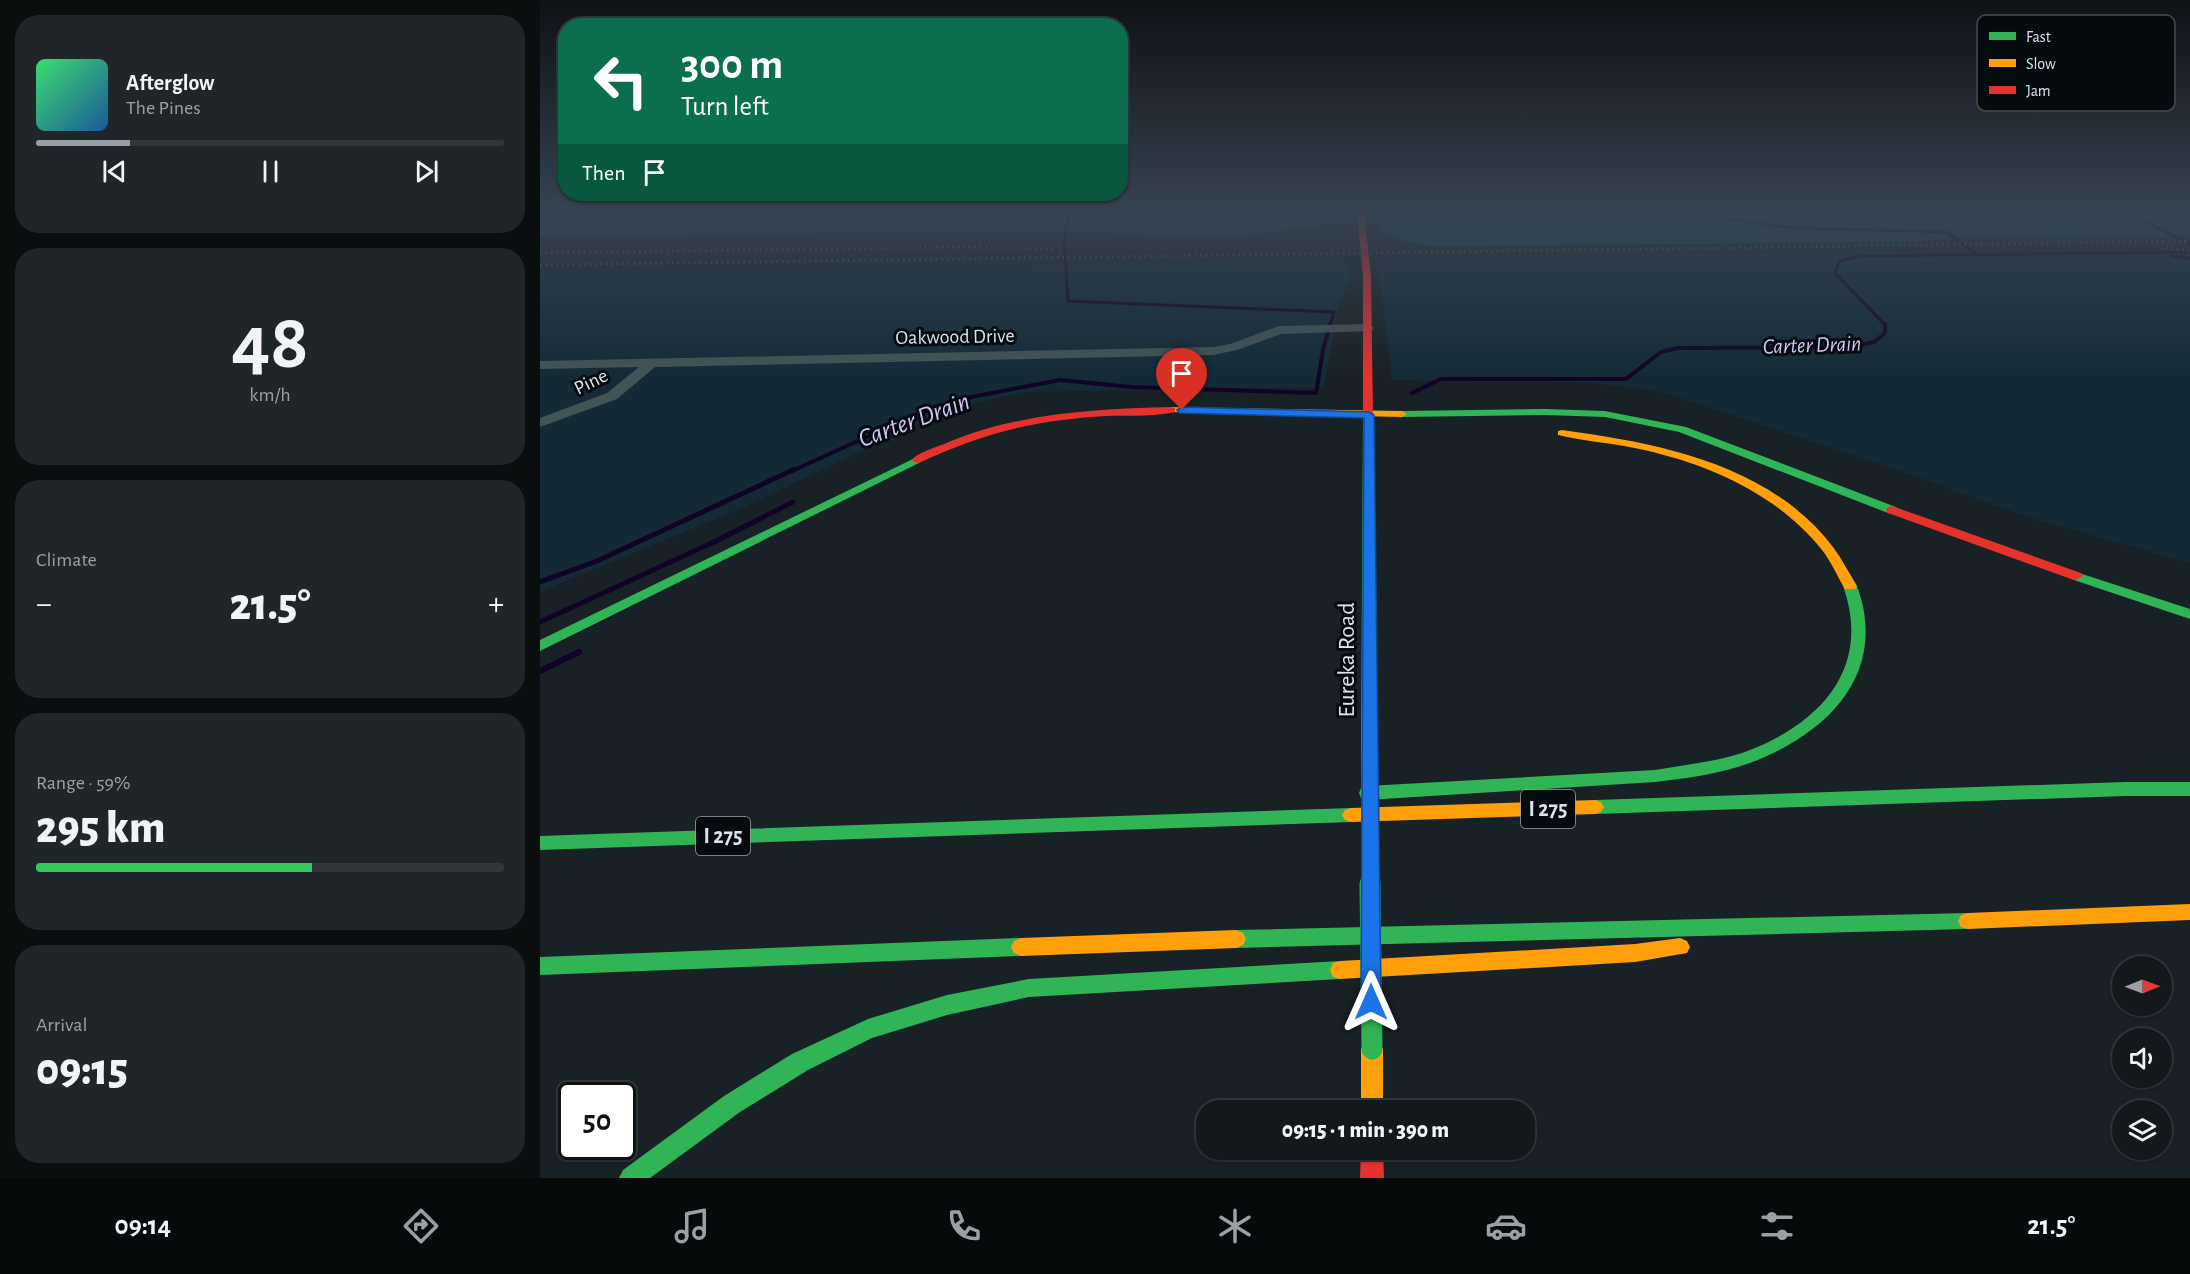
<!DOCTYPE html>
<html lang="en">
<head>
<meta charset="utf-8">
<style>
	body { margin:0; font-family:"Alegreya Sans",sans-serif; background:#1e2629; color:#f1f3f6; height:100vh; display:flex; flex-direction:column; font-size:22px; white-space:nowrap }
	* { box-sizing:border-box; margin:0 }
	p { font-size:20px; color:#9ca0a3 }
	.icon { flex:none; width:33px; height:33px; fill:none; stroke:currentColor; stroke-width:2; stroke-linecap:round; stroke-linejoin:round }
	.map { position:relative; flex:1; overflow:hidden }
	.panel { display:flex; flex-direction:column; gap:15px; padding:15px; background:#090e0f; width:540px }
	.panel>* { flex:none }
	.top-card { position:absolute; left:18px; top:18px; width:570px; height:183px; border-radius:24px; box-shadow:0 2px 4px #0004,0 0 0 2px #30383b; background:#0b6e4f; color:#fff; overflow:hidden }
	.needle { width:39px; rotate:89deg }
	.fabs { position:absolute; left:1572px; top:956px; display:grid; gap:12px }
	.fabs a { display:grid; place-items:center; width:60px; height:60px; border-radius:50%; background:#11191c; box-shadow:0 2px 4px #0004,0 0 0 2px #30383b; font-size:30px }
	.speed { position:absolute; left:18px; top:1082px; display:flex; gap:12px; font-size:30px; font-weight:700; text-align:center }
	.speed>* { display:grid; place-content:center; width:78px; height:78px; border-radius:50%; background:#11191c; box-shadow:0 2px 4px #0004,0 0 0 2px #30383b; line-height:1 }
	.speed .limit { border:3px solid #111; border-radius:9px; background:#fff; color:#111 }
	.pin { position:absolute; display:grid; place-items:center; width:51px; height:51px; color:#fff; margin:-62px -26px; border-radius:50% 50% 50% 0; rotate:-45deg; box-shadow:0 0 6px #0007 }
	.pin .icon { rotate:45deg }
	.me { position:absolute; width:66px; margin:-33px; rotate:0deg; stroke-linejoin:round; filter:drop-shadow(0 0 4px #0008) }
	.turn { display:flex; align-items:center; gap:21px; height:126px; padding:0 24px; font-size:27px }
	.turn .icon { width:78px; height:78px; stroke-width:2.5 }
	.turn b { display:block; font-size:42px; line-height:51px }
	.then { display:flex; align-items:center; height:57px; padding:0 24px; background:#0003; gap:12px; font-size:22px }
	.big { font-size:45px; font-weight:800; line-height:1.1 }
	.panel .widget { flex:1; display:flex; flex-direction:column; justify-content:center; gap:9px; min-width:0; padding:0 21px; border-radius:24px; background:#1e2629 }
	.panel .dial { align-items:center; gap:0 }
	.dial b { font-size:78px; line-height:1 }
	.song { display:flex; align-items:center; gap:18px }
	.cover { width:72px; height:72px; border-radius:9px; background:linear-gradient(135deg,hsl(140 70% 55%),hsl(210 70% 35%)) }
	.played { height:6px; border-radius:3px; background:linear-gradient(90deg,#96a0a6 20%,#30383b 20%) }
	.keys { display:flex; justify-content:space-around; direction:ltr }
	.heat { display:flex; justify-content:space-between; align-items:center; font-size:33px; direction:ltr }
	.charge { height:9px; border-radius:4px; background:linear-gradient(90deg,#34c759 59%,#30383b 0) }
	.trip { position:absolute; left:656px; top:1100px; width:339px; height:60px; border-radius:24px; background:#11191c; box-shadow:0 2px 4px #0004,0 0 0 2px #30383b; font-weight:800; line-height:60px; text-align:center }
	.tab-bar { display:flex; height:96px; justify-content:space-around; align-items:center; background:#070a0b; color:#9ca0a3 }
	.tab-bar .icon { width:42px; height:42px }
	.tab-bar .active { color:#96a0a6 }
	.tab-bar b { font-size:27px; color:#f1f3f6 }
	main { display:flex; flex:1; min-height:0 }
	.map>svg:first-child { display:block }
	.built { fill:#142b37 }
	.forest { fill:#18445a }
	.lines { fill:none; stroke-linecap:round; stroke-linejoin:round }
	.stream-far3 { stroke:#110326; stroke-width:3 }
	.stream-far2 { stroke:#110326; stroke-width:4 }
	.stream-far1 { stroke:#110326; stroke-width:5 }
	.stream { stroke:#110326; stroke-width:6 }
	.street { fill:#415456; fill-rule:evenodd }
	.fast { fill:#30b455; fill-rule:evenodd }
	.slow { fill:#ff9f0a; fill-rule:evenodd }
	.jam { fill:#e5322d; fill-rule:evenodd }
	.rail { stroke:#4a585b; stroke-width:3; stroke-dasharray:1.5 4; stroke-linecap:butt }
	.fast-bridge-far1 { stroke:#30b455; stroke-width:16 }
	.fast-bridge { stroke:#30b455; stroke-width:21 }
	.route { fill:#1a73e8; stroke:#114b97; stroke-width:1.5 }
	.labels { text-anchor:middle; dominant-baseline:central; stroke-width:6; stroke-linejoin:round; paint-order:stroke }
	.far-street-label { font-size:20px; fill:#dae5eb; stroke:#050b0f }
	.far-water-label { font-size:22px; font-style:italic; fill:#d4c5f5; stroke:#050b0f }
	.shield { fill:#050b0f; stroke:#9aa4a9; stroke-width:1.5 }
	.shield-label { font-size:22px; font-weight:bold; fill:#dae5eb }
	.street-label { font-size:24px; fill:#dae5eb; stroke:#050b0f }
	.water-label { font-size:26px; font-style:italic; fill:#d4c5f5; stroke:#050b0f }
	.key { fill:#050b0f; stroke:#454c51; stroke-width:1.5 }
	.key-label { font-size:16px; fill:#dae5eb }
</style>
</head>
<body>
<main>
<section class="panel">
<div class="widget">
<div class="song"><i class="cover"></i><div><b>Afterglow</b><p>The Pines</p></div></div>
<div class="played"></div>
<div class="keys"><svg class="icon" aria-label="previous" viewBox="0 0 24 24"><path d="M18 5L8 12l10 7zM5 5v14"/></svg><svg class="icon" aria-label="pause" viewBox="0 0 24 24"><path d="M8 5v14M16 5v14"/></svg><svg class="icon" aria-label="next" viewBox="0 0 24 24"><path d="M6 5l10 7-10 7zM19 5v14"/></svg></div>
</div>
<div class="widget dial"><b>48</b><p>km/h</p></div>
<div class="widget"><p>Climate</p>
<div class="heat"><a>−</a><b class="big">21.5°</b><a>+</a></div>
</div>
<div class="widget"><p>Range · 59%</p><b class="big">295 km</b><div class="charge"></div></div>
<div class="widget"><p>Arrival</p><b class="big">09:15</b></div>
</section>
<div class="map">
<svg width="1650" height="1178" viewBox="0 0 1650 1178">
	<rect width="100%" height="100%" fill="#172126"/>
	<path class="built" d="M1650,251V563L1491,518L1344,465L1134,396L1108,390L1056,383L852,380L842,293L832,257Z
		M803,261L809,265V279L798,310L784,387L484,392L441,402L382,422L202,508L0,592V273Z"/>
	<path class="forest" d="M0,211H801L800,222L706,235L628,237L557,231H379L0,237Z
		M850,211H1650V236L1512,239L1473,236L1360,242L891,246C873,242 851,240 837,227Z"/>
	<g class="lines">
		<path class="stream-far3" d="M529,211L524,241L528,301L794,312L790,326
			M1146,211L1159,215L1254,228L1407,232L1436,254
			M1584,211L1650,244
			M1631,256L1650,258
			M1346,326L1295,273L1299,261L1320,256L1650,252"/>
		<path class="stream-far2" d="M872,393L901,379H1086L1121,352L1138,348L1311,347L1334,342L1345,333V324
			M252,471L379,413L431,397L520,380L591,387L776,393L783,350L790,324"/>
		<path class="stream-far1" d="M0,582L57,561L255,469
			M0,622L174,542L253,502
			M36,654L39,652"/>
		<path class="stream" d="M0,671L39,652"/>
		<path class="street" d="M828,324L834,328L832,331L741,334L697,350L673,355L115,367L77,399L0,427V418L67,393L99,367L0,369V361L673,347L690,344L739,326Z"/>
		<path class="fast" d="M1005,409L1065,411L1146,427L1356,507L1358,510L1352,514L1348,513L1139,432L1065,417L1005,415L862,417L857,414L862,411Z
			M828,413L833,416L837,744L835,748L829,750L823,748L821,744L823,416Z
			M377,457L383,460L381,462L0,651V640Z
			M1536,572L1650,609V619L1531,579L1529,576L1531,573Z
			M1310,582L1317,586C1349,673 1288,734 1210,763C1180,774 1147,778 1115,782L827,800L821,798L819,793L821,788L827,786L1115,770C1144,765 1174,762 1202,753C1278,726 1333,670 1303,586Z
			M1585,782H1650V796H1585L1055,814L1049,812L1046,807L1049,802L1055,800Z
			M811,808L817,810L820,815L817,820L811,822L0,850V836Z
			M1428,913L1435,915L1438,921L1435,927L1428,929L696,948L689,945L686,939L689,933L696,930Z
			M481,938L488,941L491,947L488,953L481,956L0,975V957Z
			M800,961L807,963L810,970L807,977L800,979L489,997L407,1015L332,1038L268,1070L200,1112L110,1178H79L83,1170L184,1096L252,1054L328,1019L407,995L489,979Z"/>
		<path class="slow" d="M631,407L862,411L867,414L862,417L627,412V408Z
			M1022,430C1118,443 1230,464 1293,547C1302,559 1309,573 1317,586L1315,589H1305C1297,576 1291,561 1282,550C1238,495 1171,465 1104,450C1076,443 1046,442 1018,435V431Z
			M1055,800L1061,802L1064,807L1061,812L1055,814L811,822L805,820L802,815L805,810L811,808Z
			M1650,904V920L1428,929L1421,927L1418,921L1421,915L1428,913Z
			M696,930L703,933L706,939L703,945L696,948L481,956L474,953L471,947L474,941L481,938Z
			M1140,938L1147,941L1150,947L1147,953L1095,962L800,979L793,977L790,970L793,963L800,961L1095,944Z
			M832,1039L839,1042L843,1049V1110H821V1049L825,1042Z"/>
		<path class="jam" d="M817,211H824L831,276L833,416L828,419L823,416V276Z
			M631,407L635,408V412C609,418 579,414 552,417C487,422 440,435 381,462L377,463L371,460C379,452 394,448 404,444C476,413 554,409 631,407Z
			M1352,506L1541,573L1543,576L1536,580L1531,579L1348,513L1346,510L1348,507Z
			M821,1149H843L844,1178H820Z"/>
		<path class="rail" d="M1626,248L1650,251
			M0,253L423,247L515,249
			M0,265L1650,241"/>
		<path class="fast-bridge-far1" d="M829,744L830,885"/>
		<path class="fast-bridge" d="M830,884L832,1049"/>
	</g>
	<linearGradient id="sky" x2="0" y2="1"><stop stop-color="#0d1215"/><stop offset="0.56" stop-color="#364352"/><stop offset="1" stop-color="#364352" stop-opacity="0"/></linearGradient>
	<rect width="1650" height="376" fill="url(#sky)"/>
	<path class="route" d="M642,407L829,412L834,415L841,1002L838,1009L831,1012L824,1009L821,1002L824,418L639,413L637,410Z"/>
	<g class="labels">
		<g class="far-street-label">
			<text transform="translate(415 337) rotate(-1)">Oakwood Drive</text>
			<text transform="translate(51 382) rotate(-26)">Pine</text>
		</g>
		<g class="far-water-label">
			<text transform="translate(1272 345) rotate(-2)">Carter Drain</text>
		</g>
		<g class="shield">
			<rect x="981" y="790" width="54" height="38" rx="4.5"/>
			<rect x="156" y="817" width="54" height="38" rx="4.5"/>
		</g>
		<g class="shield-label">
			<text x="1008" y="809">I 275</text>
			<text x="183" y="836">I 275</text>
		</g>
		<g class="street-label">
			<text transform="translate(807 660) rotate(-90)">Eureka Road</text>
		</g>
		<g class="water-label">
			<text transform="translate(374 420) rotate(-20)">Carter Drain</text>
		</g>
	</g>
	<rect x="1437" y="15" width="198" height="96" rx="9" class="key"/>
	<rect x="1449" y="32" width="27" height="8" fill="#30b455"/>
	<rect x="1449" y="59" width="27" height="8" fill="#ff9f0a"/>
	<rect x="1449" y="86" width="27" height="8" fill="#e5322d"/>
	<g class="key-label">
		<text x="1486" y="42">Fast</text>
		<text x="1486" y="69">Slow</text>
		<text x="1486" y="96">Jam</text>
	</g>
</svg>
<div class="fabs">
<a><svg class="needle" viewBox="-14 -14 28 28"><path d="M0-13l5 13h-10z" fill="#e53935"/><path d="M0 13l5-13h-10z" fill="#9ca0a3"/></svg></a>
<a><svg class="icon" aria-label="sound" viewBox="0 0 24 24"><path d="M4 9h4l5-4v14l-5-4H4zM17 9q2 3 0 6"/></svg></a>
<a><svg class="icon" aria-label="layers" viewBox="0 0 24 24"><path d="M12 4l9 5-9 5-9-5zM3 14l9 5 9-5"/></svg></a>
</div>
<div class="speed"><div class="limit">50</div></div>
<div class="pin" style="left:642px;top:410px;background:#d93025"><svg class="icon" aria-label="arrive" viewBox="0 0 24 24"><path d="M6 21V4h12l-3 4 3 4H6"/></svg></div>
<svg class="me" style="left:831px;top:1002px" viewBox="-20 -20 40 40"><path d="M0-17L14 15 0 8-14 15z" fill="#1a73e8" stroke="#fff" stroke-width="4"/></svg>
<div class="trip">09:15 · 1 min · 390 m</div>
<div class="top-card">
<div class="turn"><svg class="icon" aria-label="left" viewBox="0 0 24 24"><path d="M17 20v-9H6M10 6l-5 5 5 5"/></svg><div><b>300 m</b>Turn left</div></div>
<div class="then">Then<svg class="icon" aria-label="arrive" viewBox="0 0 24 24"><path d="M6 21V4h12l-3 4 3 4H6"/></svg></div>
</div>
</div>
</main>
<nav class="tab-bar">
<b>09:14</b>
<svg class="icon active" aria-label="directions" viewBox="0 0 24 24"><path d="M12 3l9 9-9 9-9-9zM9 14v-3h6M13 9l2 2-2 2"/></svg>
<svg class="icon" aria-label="music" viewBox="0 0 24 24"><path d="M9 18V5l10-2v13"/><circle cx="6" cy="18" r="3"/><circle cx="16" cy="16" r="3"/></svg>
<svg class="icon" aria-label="phone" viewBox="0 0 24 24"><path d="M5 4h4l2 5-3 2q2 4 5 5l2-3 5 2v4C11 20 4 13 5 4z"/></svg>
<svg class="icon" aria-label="climate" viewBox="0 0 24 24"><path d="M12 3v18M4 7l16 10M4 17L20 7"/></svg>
<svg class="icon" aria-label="car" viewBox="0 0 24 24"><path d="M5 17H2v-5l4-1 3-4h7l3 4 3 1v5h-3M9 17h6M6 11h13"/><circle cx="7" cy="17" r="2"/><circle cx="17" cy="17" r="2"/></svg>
<svg class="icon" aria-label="filters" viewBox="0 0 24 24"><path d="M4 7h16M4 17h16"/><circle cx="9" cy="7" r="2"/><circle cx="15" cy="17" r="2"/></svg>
<b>21.5°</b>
</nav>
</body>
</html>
